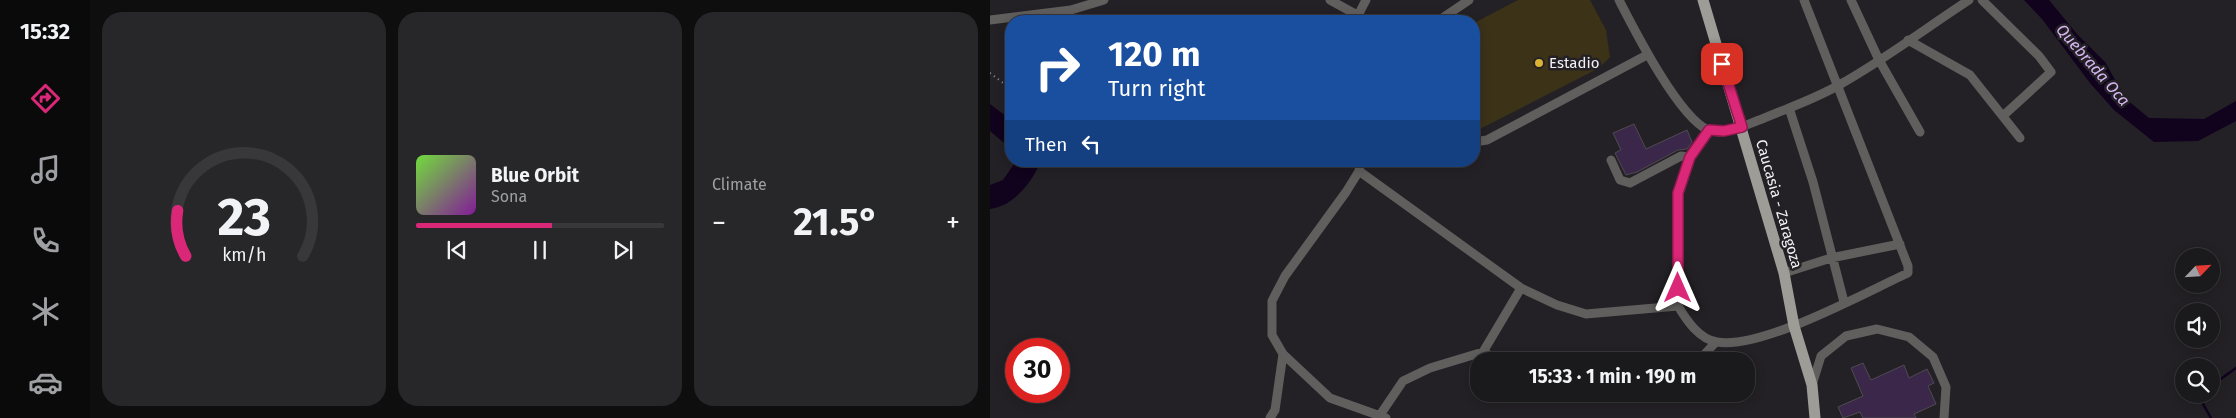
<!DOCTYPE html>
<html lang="en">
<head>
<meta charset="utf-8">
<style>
	body { margin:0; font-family:"Fira Sans",sans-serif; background:#272629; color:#f1f3f6; height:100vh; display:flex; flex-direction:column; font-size:19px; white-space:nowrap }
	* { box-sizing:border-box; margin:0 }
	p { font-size:16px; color:#9fa0a3 }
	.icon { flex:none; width:28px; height:28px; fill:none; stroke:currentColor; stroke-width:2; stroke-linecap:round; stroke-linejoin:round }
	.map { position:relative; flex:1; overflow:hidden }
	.side { display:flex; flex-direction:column; gap:12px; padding:12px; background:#0e0e0f; width:900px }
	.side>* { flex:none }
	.top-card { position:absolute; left:15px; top:15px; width:475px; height:152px; border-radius:20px; box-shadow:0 2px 12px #0003,0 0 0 1px #38383b; background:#1a4fa0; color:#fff; overflow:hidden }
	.needle { width:32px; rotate:65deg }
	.fabs { position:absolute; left:1185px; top:248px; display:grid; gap:10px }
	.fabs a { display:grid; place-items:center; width:45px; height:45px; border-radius:50%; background:#1a191c; box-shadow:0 2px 12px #0003,0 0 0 1px #38383b; font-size:25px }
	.speed { position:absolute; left:15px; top:338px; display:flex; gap:10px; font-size:25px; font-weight:700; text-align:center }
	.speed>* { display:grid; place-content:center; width:65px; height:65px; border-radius:50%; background:#1a191c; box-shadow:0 2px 12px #0003,0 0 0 1px #38383b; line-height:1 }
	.speed .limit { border:8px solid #d22; background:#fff; color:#111 }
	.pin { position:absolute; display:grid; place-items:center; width:42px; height:42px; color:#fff; margin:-21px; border-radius:10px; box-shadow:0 2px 8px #0006 }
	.me { position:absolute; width:55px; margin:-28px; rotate:0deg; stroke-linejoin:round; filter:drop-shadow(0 0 4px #0008) }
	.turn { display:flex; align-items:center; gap:18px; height:105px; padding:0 20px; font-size:22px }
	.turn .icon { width:65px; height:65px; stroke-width:2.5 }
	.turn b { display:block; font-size:35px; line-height:42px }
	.then { display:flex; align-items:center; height:48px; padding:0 20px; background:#0003; gap:10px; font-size:19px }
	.big { font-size:38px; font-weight:700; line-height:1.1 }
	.side .card { flex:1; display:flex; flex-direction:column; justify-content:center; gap:8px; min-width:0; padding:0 18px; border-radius:20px; background:#272629 }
	.side .dial { align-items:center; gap:0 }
	.dial svg { height:130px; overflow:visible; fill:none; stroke:#38383b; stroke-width:7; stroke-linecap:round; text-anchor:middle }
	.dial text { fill:#f1f3f6; stroke:none }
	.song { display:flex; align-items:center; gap:15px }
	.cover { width:60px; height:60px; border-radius:8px; background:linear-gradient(135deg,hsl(100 70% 55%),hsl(290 70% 35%)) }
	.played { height:5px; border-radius:2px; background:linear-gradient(90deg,#db2777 55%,#38383b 55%) }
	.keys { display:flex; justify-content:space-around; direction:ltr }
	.heat { display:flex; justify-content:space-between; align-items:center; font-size:28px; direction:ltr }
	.side .tiles { flex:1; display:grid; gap:12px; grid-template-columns:repeat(3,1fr) }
	.trip { position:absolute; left:480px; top:352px; width:285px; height:50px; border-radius:20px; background:#1a191c; box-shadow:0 2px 12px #0003,0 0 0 1px #38383b; font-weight:700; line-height:50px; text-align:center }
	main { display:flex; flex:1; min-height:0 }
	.tabs { display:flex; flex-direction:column; width:90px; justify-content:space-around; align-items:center; background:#0a0a0b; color:#9fa0a3 }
	.tabs .icon { width:35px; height:35px }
	.tabs .active { color:#db2777 }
	.tabs b { font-size:22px; color:#f1f3f6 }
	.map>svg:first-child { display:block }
	.green { fill:#3b3218 }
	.water { fill:#11021d }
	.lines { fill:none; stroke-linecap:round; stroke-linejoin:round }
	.stream { stroke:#11021d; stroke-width:2.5 }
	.building { fill:#3a2749; stroke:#4e4b50 }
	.path { stroke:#959397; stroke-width:2; stroke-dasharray:1 4; stroke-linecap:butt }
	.minor { stroke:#605f5d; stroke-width:9 }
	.major { stroke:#9e9c97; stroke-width:11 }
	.route-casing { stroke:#8e194d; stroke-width:12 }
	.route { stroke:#db2777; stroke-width:9 }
	.poi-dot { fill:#dbb333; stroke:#232125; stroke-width:2 }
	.labels { text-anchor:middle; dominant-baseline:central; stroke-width:5; stroke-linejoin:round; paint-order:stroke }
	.poi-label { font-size:15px; fill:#f3f1f4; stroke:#232125; text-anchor:start }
	.street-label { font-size:15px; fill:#f3f1f4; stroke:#232125 }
	.water-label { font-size:16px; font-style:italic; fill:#d8b6f4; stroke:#232125 }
</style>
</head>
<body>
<main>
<nav class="tabs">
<b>15:32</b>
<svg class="icon active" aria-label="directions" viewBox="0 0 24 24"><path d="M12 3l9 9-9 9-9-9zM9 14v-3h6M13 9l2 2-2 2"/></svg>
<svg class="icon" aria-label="music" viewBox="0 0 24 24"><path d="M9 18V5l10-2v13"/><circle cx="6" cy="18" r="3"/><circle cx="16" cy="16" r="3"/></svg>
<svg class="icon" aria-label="phone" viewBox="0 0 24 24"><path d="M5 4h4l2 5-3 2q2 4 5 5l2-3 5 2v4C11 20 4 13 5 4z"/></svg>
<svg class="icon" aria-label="climate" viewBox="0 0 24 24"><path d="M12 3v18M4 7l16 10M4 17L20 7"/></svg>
<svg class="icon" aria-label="car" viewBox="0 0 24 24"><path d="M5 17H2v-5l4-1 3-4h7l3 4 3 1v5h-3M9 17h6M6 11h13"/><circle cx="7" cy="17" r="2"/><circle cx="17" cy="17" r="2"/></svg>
</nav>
<section class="side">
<div class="tiles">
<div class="card dial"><svg viewBox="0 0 100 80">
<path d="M14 69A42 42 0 1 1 86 69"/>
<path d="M14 69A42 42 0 0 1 9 41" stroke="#db2777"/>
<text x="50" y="56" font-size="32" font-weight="700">23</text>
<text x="50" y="72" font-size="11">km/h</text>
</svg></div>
<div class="card">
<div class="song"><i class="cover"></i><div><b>Blue Orbit</b><p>Sona</p></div></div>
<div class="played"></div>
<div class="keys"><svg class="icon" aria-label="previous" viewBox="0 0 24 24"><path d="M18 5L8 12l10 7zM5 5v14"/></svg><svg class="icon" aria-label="pause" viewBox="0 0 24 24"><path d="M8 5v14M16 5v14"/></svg><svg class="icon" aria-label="next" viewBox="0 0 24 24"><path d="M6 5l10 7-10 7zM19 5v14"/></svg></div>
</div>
<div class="card"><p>Climate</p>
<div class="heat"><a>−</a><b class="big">21.5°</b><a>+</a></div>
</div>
</div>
</section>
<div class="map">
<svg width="1246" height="418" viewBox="0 0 1246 418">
	<rect width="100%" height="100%" fill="#232125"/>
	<path class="green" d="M528,0H600L616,30L620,57L609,68L484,132V23Z"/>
	<path class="water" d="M1034,0H1059L1087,34L1115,62L1136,99L1159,118L1214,119L1246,101V121L1208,141L1164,142L1124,110L1100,83L1052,19Z
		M0,104L21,120V149L0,131Z
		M26,161H51C42,182 24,206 0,209V185L13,180Z"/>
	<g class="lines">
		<path class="stream" d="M1221,386L1246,368
			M1217,394L1213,404L1221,418"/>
	</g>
	<path class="building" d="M644,124L656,149L697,130L702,142L697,149L688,150L647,172L636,175L625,153L631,150L623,133Z
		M873,363L881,380L914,365L919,378L937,369L944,383L938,386L946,404L924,414L926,418H873L870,412L853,418L848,407L873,396L861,368Z"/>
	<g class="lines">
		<path class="path" d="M0,73L21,89"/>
		<path class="minor" d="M340,0L378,21
			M629,0C645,31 688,116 718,130C734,137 757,124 772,119C798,108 825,99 849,85C894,60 936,28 979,0
			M861,0L889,60L930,132
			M992,0L1049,56L1061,72L1014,115
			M0,20L81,10L114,0
			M365,21L376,0
			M448,21L479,0
			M918,40L980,75L1030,138
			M799,108L823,182L854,302
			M719,130L699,157L688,193V306C697,321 709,339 727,342C771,350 874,293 918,273V266L814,0
			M484,142L497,140L657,55
			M621,160L630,180L640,183L691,156L699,157
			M369,171L531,288L567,305L596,314L688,306
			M794,273L841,258L910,244
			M493,352L531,288
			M293,354L340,398L396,418
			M708,361L726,342
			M822,385L831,356L856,336L887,329L919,337L943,357L956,387L954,418
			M390,415L413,381L440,368L493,352L512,361
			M280,418L285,410L293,354L282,335V301L295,276L356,192L369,171L370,161"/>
		<path class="major" d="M713,0L794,273L804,326L822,385L825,418"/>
	</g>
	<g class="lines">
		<g class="route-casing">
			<path id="route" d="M688,288V193L700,157L719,130L734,131L752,127L732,64"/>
		</g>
		<use href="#route" class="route"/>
	</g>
	<circle class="poi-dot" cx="549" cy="63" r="5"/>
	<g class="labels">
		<g class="poi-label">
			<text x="559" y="63">Estadio</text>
		</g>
		<g class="street-label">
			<text transform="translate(789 204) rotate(74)">Caucasia - Zaragoza</text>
		</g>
		<g class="water-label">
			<text transform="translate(1103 65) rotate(49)">Quebrada Oca</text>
		</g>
	</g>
</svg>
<div class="fabs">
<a><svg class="needle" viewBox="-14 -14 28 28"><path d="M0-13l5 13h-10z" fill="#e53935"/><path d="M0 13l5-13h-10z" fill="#9fa0a3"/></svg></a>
<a><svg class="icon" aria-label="sound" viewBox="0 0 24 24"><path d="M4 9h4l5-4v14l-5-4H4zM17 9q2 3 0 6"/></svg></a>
<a><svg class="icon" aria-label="search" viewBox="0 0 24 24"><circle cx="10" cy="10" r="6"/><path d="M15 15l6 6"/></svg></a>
</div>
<div class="speed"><div class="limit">30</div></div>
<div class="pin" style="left:732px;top:64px;background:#d93025"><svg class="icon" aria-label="arrive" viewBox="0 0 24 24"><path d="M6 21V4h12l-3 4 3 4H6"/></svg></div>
<svg class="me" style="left:688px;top:288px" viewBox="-20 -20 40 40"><path d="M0-17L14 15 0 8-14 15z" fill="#db2777" stroke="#fff" stroke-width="4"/></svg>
<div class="trip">15:33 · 1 min · 190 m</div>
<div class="top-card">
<div class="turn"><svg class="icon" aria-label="right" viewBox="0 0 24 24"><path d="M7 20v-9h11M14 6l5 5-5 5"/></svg><div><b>120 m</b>Turn right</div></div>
<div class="then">Then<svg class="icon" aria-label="left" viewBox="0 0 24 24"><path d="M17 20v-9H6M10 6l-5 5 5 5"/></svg></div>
</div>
</div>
</main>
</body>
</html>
